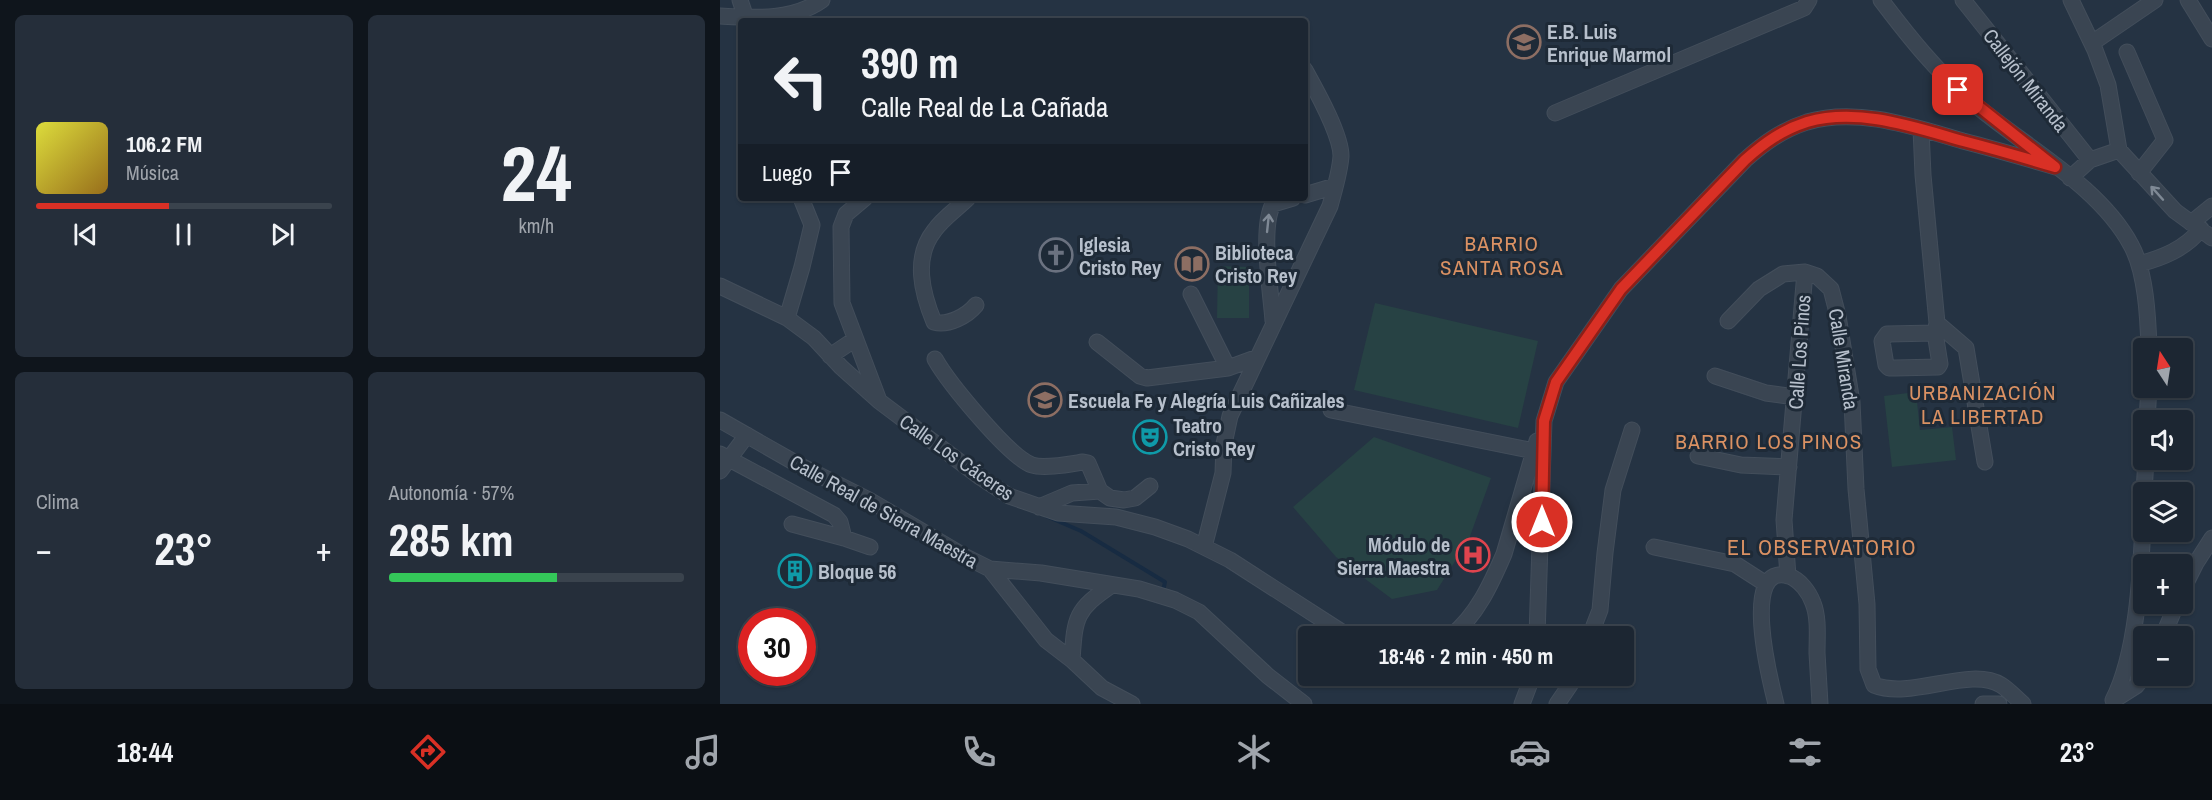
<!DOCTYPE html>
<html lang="es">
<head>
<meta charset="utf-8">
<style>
	body { margin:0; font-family:"Archivo Narrow",sans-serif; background:#252e3a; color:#f1f3f6; height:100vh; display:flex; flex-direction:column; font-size:22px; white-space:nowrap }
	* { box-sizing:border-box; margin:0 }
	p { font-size:20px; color:#a0a5ac }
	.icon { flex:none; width:33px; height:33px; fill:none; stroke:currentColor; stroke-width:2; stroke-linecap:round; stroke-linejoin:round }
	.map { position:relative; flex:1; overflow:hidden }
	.side { display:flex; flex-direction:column; gap:15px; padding:15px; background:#0f151c; width:720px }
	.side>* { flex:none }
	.guide { position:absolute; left:18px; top:18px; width:570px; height:183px; border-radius:6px; box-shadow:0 2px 4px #0004,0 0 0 2px #3a434d; background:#1c2632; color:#f1f3f6; overflow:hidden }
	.needle { width:39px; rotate:348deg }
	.buttons { position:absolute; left:1413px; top:338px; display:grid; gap:12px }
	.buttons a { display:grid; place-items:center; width:60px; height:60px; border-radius:6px; background:#1c2632; box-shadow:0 2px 4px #0004,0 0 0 2px #3a434d; font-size:30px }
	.speed { position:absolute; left:18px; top:608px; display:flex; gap:12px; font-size:30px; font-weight:700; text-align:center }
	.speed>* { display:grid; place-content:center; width:78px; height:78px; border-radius:50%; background:#1c2632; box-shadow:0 2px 4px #0004,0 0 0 2px #3a434d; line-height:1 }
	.speed .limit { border:9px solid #d22; background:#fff; color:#111 }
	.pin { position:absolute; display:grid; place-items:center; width:51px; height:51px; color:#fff; margin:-26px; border-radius:12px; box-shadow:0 3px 9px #0006 }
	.me { position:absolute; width:66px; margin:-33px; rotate:0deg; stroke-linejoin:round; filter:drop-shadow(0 0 4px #0008) }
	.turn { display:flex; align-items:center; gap:21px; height:126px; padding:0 24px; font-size:27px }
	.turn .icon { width:78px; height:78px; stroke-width:2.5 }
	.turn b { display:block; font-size:42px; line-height:51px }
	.then { display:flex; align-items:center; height:57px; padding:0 24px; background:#0003; gap:12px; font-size:22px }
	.big { font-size:45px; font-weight:700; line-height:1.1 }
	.side .tile { flex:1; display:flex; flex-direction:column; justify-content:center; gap:9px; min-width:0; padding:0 21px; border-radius:9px; background:#252e3a }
	.side .dial { align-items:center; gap:0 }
	.dial b { font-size:78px; line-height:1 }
	.song { display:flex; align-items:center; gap:18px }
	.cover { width:72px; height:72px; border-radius:9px; background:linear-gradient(135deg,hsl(60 70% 55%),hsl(40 70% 35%)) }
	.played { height:6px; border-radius:3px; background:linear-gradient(90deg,#d93025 45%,#3a434d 45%) }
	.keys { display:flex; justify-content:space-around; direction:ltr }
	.heat { display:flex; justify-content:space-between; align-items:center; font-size:33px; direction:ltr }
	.charge { height:9px; border-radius:4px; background:linear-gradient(90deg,#34c759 57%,#3a434d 0) }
	.side .tiles { flex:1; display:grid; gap:15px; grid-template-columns:repeat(2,1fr) }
	.trip { position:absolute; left:578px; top:626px; width:336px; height:60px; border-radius:6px; background:#1c2632; box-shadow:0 2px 4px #0004,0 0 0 2px #3a434d; font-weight:700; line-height:60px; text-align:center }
	.dock { display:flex; height:96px; justify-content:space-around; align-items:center; background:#0b0f14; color:#a0a5ac }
	.dock .icon { width:42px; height:42px }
	.dock .on { color:#d93025 }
	.dock b { font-size:27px; color:#f1f3f6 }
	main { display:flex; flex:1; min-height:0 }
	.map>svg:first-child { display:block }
	.green { fill:#274244 }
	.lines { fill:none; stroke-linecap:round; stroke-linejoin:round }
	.stream { stroke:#172b42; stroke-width:4 }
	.minor-casing { stroke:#434e5b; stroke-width:17 }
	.minor { stroke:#3a4552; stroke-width:15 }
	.oneway { stroke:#7f8995 }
	.route-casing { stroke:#8d1f18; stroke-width:15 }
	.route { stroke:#d93025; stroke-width:10 }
	.labels { text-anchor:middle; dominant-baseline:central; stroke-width:6; stroke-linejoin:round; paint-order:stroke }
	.poi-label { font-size:20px; font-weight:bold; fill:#b7c0cc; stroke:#1e2a37; text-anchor:start }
	.street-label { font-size:20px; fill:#b7c0cc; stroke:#1e2a37 }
	.neighbourhood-label { font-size:21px; letter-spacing:1.5px; fill:#da9163; stroke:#1e2a37 }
	.quarter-label { font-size:22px; letter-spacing:1.5px; fill:#da9163; stroke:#1e2a37 }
</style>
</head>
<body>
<main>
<section class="side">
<div class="tiles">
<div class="tile">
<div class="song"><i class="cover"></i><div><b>106.2 FM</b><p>Música</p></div></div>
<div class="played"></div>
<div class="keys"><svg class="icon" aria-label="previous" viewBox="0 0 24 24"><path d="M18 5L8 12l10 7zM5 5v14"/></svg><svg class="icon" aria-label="pause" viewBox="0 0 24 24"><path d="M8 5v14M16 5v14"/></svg><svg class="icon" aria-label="next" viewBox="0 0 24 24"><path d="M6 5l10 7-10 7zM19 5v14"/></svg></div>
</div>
<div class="tile dial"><b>24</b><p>km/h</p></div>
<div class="tile"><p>Clima</p>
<div class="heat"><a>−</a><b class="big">23°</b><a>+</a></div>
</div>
<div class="tile"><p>Autonomía · 57%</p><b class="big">285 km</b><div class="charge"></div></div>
</div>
</section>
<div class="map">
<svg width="1492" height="704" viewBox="0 0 1492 704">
	<rect width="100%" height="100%" fill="#253343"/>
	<path class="green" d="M498,266L529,267V318H497Z
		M655,303L818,341L798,428L634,390Z
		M1196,392L1200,430L1232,427L1236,460L1172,467L1164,396Z
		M654,437L771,478L749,539L717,590L672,599L616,557L573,507Z"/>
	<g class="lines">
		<path class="stream" d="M326,516L361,531L445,582L443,591"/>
		<g class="minor-casing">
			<path id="minor" d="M20,0L26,18
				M1161,0C1189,37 1217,72 1252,102C1303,146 1379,185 1411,245C1426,272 1428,318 1429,348
				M1243,0L1370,160
				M1351,0L1375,50L1388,85L1399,150
				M1468,0L1492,39
				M0,16C35,18 72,21 102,0
				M1372,43L1435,0
				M1407,52L1445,140L1419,173
				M835,113L1084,8L1089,0
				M1201,129L1203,175L1217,323L1246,348L1265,462
				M1399,150L1455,211L1492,238
				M1350,178L1370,160L1399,150
				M585,195L615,186
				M145,198L126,214L121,227L122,303L158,398
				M248,198C237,209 223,218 214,231C193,258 202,293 214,322C228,326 247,316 256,305
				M1471,223L1492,206
				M1419,264C1442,258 1465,249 1481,229
				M0,286L67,318L94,338L121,367L159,401L260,477L289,496L338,513L396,517L435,527L468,539L510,560L628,636
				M471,294L508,368
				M67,318L82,267L92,225L81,198
				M553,321C551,291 540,229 553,204L573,198
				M1008,321L1039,289L1063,274L1085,272L1097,276L1111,289L1118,316L1132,402L1136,489L1147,604L1148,669L1154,685C1191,700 1250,666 1281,685C1289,690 1296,698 1303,704
				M1215,333L1167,334L1162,341L1166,365L1169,368H1175L1218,367L1220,364L1215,333L1217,323
				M377,342L420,376L427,378L508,368L538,357
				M110,356L134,340
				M215,359C228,382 289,457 312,465C324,469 350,464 363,462L368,463L380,491L390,498L404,500L415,498L430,486
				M995,376L1046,393L1075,397
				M611,410L814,451
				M0,420L79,465L149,500L244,556L270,569L321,573L419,589L455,600L479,612L548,676L584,704
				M1427,420L1429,387
				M0,454L114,515L120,522L124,538
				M978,456L1021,465L1069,467
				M0,471L27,435
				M1424,492L1426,459
				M319,507L352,493L380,491
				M72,524L124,538L150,547
				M484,547L503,473L504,444L510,416L610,206C614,191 620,172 621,156C621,134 596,90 585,70
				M934,547L1015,564L1046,584
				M270,569L326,640L352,660L382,688L412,704
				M1068,576L1064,520L1085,272
				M1462,591L1476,563L1492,538
				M731,636C757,615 771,584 784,554L817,441
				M817,636L824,421L836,382L901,289L1025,160C1044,143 1062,130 1087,122C1138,107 1194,127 1243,141C1274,149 1305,158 1336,167
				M870,636L880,610L885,553L893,490L912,430
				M1443,636L1457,603
				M352,660C355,617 355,610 392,585
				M1393,700C1419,649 1421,563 1424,506
				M1394,700L1416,686L1425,675
				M802,704L813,675
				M837,704L850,685L854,675
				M1056,704C1051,684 1019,561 1069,576C1080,580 1089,592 1093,603C1099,618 1097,637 1097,653C1098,670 1099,687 1100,704
				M1263,704H1279"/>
		</g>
		<use href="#minor" class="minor"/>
	</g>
	<defs><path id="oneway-shaft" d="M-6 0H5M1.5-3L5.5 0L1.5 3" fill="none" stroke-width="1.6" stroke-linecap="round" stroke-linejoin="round" transform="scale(1.5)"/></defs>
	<g class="oneway">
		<use href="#oneway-shaft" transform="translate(1437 193) rotate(-132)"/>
		<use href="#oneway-shaft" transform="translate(548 223) rotate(-84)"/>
	</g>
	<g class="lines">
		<g class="route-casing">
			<path id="route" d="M822,522L824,421L836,382L901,289L1025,160C1044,143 1062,130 1087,122C1138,107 1194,127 1243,141C1274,149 1305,158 1335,167L1238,90"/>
		</g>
		<use href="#route" class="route"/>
	</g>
	<defs>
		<g id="school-ring" transform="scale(1.725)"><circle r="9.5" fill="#1e2a37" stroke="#8d6e63" stroke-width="1.5"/><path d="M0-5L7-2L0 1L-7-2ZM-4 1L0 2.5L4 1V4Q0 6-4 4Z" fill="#8d6e63"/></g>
		<g id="church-ring" transform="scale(1.725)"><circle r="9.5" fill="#1e2a37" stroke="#6b7280" stroke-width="1.5"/><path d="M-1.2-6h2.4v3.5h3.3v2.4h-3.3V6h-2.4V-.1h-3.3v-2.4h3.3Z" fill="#6b7280"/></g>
		<g id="library-ring" transform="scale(1.725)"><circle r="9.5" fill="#1e2a37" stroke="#8d6e63" stroke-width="1.5"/><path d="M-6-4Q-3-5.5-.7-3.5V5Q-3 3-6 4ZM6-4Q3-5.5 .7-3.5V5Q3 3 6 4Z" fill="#8d6e63"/></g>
		<g id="theatre-ring" transform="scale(1.725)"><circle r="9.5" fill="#1e2a37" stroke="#0f9aa8" stroke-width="1.5"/><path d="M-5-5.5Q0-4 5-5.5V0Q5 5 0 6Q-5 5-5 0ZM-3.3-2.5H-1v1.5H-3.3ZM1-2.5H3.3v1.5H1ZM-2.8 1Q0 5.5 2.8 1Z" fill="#0f9aa8"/></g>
		<g id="hospital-ring" transform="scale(1.725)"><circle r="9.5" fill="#1e2a37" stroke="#e0444e" stroke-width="1.5"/><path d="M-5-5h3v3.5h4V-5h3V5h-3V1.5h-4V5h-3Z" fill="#e0444e"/></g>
		<g id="building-ring" transform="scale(1.725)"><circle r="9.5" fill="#1e2a37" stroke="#0f9aa8" stroke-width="1.5"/><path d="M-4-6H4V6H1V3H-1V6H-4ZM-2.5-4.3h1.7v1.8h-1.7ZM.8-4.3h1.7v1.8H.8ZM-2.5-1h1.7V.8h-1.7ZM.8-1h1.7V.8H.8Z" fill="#0f9aa8"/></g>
	</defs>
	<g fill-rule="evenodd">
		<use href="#school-ring" x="804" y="42"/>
		<use href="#church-ring" x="336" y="255"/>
		<use href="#library-ring" x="472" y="264"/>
		<use href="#school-ring" x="325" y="400"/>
		<use href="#theatre-ring" x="430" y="437"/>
		<use href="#hospital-ring" x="753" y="555"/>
		<use href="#building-ring" x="75" y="571"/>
	</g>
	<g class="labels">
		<g class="poi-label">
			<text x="827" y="31">E.B. Luis<tspan x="827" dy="23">Enrique Marmol</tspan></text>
			<text x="359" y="244">Iglesia<tspan x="359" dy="23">Cristo Rey</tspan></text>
			<text x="495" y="252">Biblioteca<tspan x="495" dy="23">Cristo Rey</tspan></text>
			<text x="348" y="400">Escuela Fe y Alegría Luis Cañizales</text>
			<text x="453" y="425">Teatro<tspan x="453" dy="23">Cristo Rey</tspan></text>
			<text x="730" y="544" text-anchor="end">Módulo de<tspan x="730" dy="23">Sierra Maestra</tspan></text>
			<text x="98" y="571">Bloque 56</text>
		</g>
		<g class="street-label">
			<text transform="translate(1306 80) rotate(52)">Callejón Miranda</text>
			<text transform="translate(1079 352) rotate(-86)">Calle Los Pinos</text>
			<text transform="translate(1124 359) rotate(81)">Calle Miranda</text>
			<text transform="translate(237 457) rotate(35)">Calle Los Cáceres</text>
			<text transform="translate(164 511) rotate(29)">Calle Real de Sierra Maestra</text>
		</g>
		<g class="neighbourhood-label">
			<text x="782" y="243">BARRIO<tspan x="782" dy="24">SANTA ROSA</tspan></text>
			<text x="1263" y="392">URBANIZACIÓN<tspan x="1263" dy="24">LA LIBERTAD</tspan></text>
			<text x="1049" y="441">BARRIO LOS PINOS</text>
		</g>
		<g class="quarter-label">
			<text x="1102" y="547">EL OBSERVATORIO</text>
		</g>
	</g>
</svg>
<div class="buttons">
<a><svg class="needle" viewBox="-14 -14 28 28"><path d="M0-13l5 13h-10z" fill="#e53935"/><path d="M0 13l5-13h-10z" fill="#a0a5ac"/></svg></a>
<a><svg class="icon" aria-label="sound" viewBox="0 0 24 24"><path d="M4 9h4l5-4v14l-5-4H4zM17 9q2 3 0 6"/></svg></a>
<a><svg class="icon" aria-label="layers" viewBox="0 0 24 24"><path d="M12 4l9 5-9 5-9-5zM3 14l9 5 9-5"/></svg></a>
<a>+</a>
<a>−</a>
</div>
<div class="speed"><div class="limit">30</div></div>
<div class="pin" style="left:1238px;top:90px;background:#d93025"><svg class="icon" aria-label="arrive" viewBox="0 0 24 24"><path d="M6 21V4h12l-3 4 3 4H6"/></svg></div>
<svg class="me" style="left:822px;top:522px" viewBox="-20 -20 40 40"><circle r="17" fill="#d93025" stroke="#fff" stroke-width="3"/><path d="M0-11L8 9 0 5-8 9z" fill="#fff"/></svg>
<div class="trip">18:46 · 2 min · 450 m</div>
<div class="guide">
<div class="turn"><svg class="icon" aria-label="left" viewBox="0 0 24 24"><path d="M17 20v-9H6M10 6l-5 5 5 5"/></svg><div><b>390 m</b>Calle Real de La Cañada</div></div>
<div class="then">Luego<svg class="icon" aria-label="arrive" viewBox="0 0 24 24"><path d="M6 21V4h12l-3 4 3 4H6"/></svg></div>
</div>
</div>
</main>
<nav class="dock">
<b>18:44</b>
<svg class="icon on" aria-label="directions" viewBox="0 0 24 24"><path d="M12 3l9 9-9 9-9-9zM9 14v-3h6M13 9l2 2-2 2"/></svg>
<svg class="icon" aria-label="music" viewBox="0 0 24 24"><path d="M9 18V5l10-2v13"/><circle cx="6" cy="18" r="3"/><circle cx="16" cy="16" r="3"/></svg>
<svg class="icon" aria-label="phone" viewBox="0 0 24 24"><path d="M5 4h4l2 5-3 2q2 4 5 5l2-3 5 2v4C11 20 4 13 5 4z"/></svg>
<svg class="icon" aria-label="climate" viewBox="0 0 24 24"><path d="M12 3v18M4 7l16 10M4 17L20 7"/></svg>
<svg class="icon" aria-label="car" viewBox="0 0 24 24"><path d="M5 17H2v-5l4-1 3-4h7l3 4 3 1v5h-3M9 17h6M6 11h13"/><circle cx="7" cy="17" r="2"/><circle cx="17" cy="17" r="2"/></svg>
<svg class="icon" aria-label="filters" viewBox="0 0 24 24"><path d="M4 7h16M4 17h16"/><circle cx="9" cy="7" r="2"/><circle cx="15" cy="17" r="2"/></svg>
<b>23°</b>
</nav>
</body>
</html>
